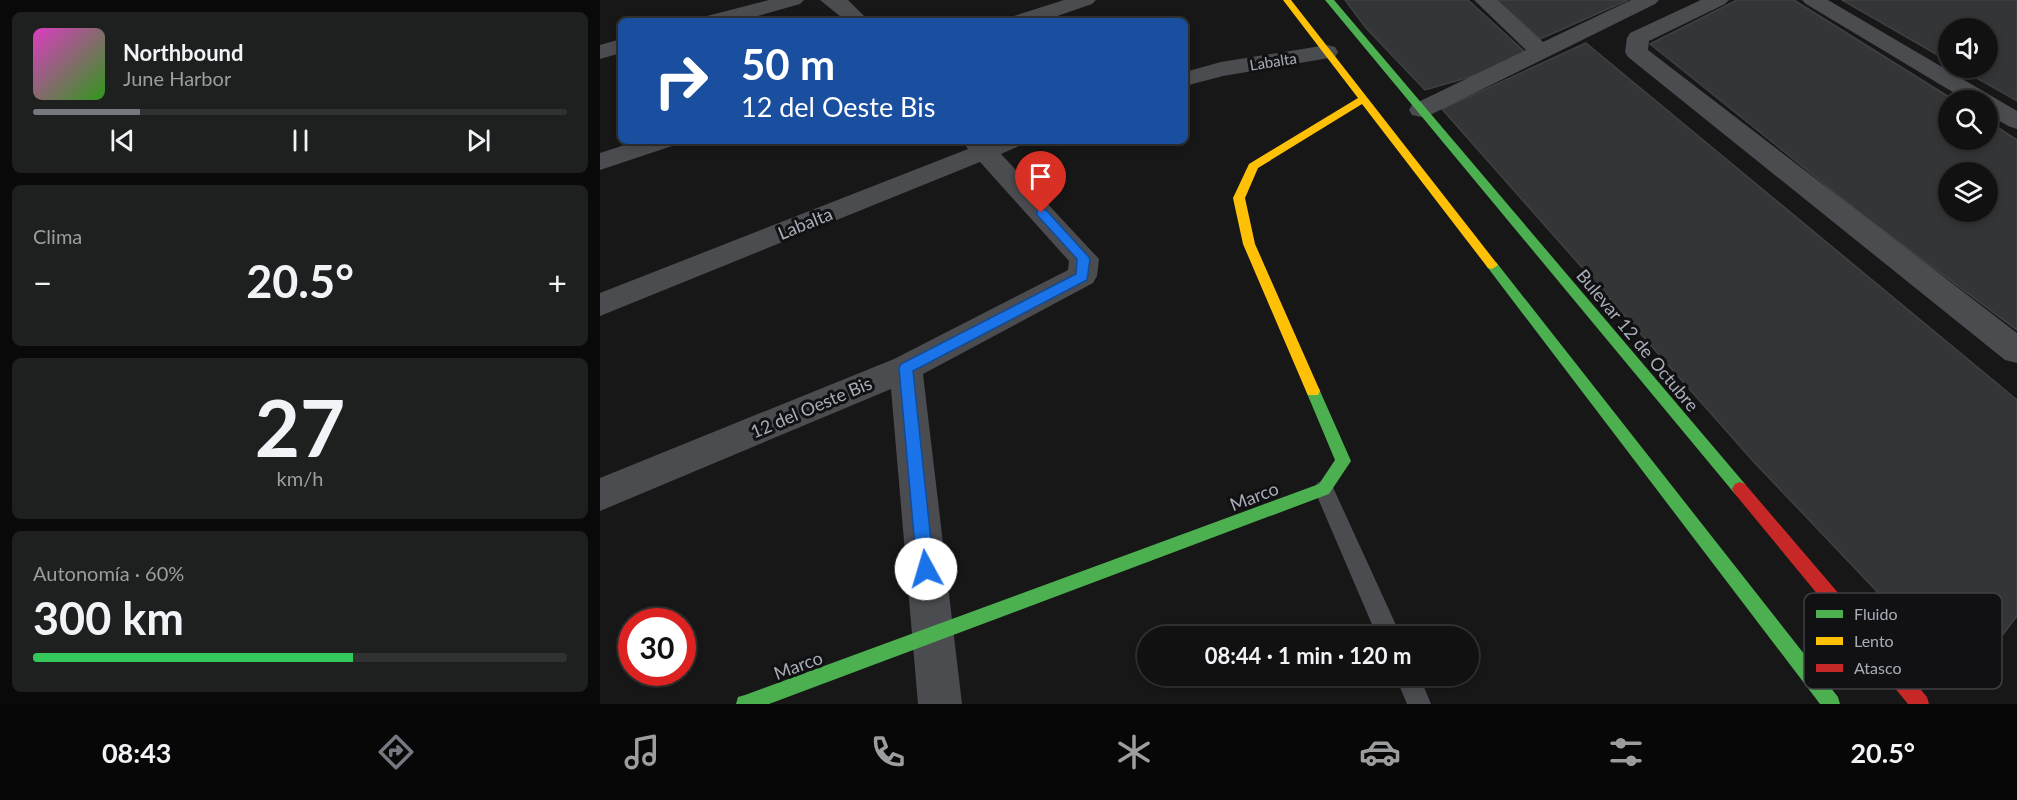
<!DOCTYPE html>
<html lang="es">
<head>
<meta charset="utf-8">
<style>
	body { margin:0; font-family:Lato,sans-serif; background:#1e1f1f; color:#f1f3f6; height:100vh; display:flex; flex-direction:column; font-size:22px; white-space:nowrap }
	* { box-sizing:border-box; margin:0 }
	p { font-size:20px; color:#9c9d9f }
	.icon { flex:none; width:33px; height:33px; fill:none; stroke:currentColor; stroke-width:2; stroke-linecap:round; stroke-linejoin:round }
	.map { position:relative; flex:1; overflow:hidden }
	.panel { display:flex; flex-direction:column; gap:12px; padding:12px; background:#090909; width:600px }
	.panel>* { flex:none }
	.guide { position:absolute; left:18px; top:18px; width:570px; height:126px; border-radius:9px; box-shadow:0 3px 9px #0003,0 0 0 2px #303131; background:#1a4fa0; color:#fff; overflow:hidden }
	.tools { position:absolute; left:1338px; top:18px; display:grid; gap:12px }
	.tools a { display:grid; place-items:center; width:60px; height:60px; border-radius:50%; background:#111; box-shadow:0 3px 9px #0003,0 0 0 2px #303131; font-size:30px }
	.speed { position:absolute; left:18px; top:608px; display:flex; gap:12px; font-size:30px; font-weight:700; text-align:center }
	.speed>* { display:grid; place-content:center; width:78px; height:78px; border-radius:50%; background:#111; box-shadow:0 3px 9px #0003,0 0 0 2px #303131; line-height:1 }
	.speed .limit { border:9px solid #d22; background:#fff; color:#111 }
	.pin { position:absolute; display:grid; place-items:center; width:51px; height:51px; color:#fff; margin:-62px -26px; border-radius:50% 50% 50% 0; rotate:-45deg; box-shadow:0 0 6px #0007 }
	.pin .icon { rotate:45deg }
	.me { position:absolute; width:66px; margin:-33px; rotate:354deg; stroke-linejoin:round; filter:drop-shadow(0 0 4px #0008) }
	.turn { display:flex; align-items:center; gap:21px; height:126px; padding:0 24px; font-size:27px }
	.turn .icon { width:78px; height:78px; stroke-width:2.5 }
	.turn b { display:block; font-size:42px; line-height:51px }
	.big { font-size:45px; font-weight:700; line-height:1.1 }
	.panel .card { flex:1; display:flex; flex-direction:column; justify-content:center; gap:9px; min-width:0; padding:0 21px; border-radius:9px; background:#1e1f1f }
	.panel .dial { align-items:center; gap:0 }
	.dial b { font-size:78px; line-height:1 }
	.song { display:flex; align-items:center; gap:18px }
	.cover { width:72px; height:72px; border-radius:9px; background:linear-gradient(135deg,hsl(310 70% 55%),hsl(110 70% 35%)) }
	.played { height:6px; border-radius:3px; background:linear-gradient(90deg,#757880 20%,#303131 20%) }
	.keys { display:flex; justify-content:space-around; direction:ltr }
	.heat { display:flex; justify-content:space-between; align-items:center; font-size:33px; direction:ltr }
	.charge { height:9px; border-radius:4px; background:linear-gradient(90deg,#34c759 60%,#303131 0) }
	.trip { position:absolute; left:537px; top:626px; width:342px; height:60px; border-radius:30px; background:#111; box-shadow:0 3px 9px #0003,0 0 0 2px #303131; font-weight:700; line-height:60px; text-align:center }
	.tab-bar { display:flex; height:96px; justify-content:space-around; align-items:center; background:#070707; color:#9c9d9f }
	.tab-bar .icon { width:42px; height:42px }
	.tab-bar .on { color:#757880 }
	.tab-bar b { font-size:27px; color:#f1f3f6 }
	main { display:flex; flex:1; min-height:0 }
	.map>svg:first-child { display:block }
	.building { fill:#343537; stroke:#3f4043; stroke-width:1.5; fill-rule:evenodd }
	.lines { fill:none; stroke-linecap:round; stroke-linejoin:round }
	.lane { fill:#4b4c50; fill-rule:evenodd }
	.street { fill:#4b4c50; fill-rule:evenodd }
	.fast { fill:#4caf50; fill-rule:evenodd }
	.slow { fill:#ffc107; fill-rule:evenodd }
	.jam { fill:#c62828; fill-rule:evenodd }
	.route { fill:#1a73e8; stroke:#114b97; stroke-width:1.5 }
	.labels { text-anchor:middle; dominant-baseline:central; stroke-width:6; stroke-linejoin:round; paint-order:stroke }
	.far-street-label { font-size:15px; fill:#a8adb8; stroke:#111113 }
	.street-label { font-size:18px; fill:#a8adb8; stroke:#111113 }
	.key { fill:#111113; stroke:#3e4045; stroke-width:1.5 }
	.key-label { font-size:16px; fill:#a8adb8 }
</style>
</head>
<body>
<main>
<section class="panel">
<div class="card">
<div class="song"><i class="cover"></i><div><b>Northbound</b><p>June Harbor</p></div></div>
<div class="played"></div>
<div class="keys"><svg class="icon" aria-label="previous" viewBox="0 0 24 24"><path d="M18 5L8 12l10 7zM5 5v14"/></svg><svg class="icon" aria-label="pause" viewBox="0 0 24 24"><path d="M8 5v14M16 5v14"/></svg><svg class="icon" aria-label="next" viewBox="0 0 24 24"><path d="M6 5l10 7-10 7zM19 5v14"/></svg></div>
</div>
<div class="card"><p>Clima</p>
<div class="heat"><a>−</a><b class="big">20.5°</b><a>+</a></div>
</div>
<div class="card dial"><b>27</b><p>km/h</p></div>
<div class="card"><p>Autonomía · 60%</p><b class="big">300 km</b><div class="charge"></div></div>
</section>
<div class="map">
<svg width="1417" height="704" viewBox="0 0 1417 704">
	<rect width="100%" height="100%" fill="#171717"/>
	<path class="building" d="M745,0H868L926,53L880,74L825,90L766,28Z
		M897,0H1028L940,39Z
		M1137,0H1194L1354,100H1348V140H1388V121L1417,140V330L1263,215L1050,44ZM1348,172H1388V212H1348Z
		M1242,0H1417V101L1359,68H1388V28H1348V61Z
		M986,43L1417,400V616L1365,684L1153,461L842,109Z"/>
	<g class="lines">
		<path class="lane" d="M724,480L731,483L801,636H777L714,489L717,483Z
			M795,675H819L831,704H807Z"/>
		<path class="street" d="M169,0H204L200,4L140,21H104L107,16Z
			M220,0H248L269,21H246Z
			M464,0H496L492,4L443,21H411L414,16Z
			M874,0H897L943,42L1031,0H1059L1055,4L830,115L821,117L812,115L809,110L812,105L926,50Z
			M1101,0H1129L1125,4L1049,41L1048,50L1417,333V363L1405,360L1028,57L1025,52L1027,38L1030,33Z
			M1202,0H1228L1417,111V129L1408,126L1388,114V100H1366L1206,4Z
			M21,39V53L0,59V45Z
			M727,45L735,47L738,52L735,57L623,76L585,86V72L621,62Z
			M37,141H76L72,146L0,170V153Z
			M362,141H423L419,146L401,154L499,259L497,276L493,283L323,374L362,704H318L291,389L0,511V478L294,359L468,270L469,261L380,162L0,316V293L368,149Z"/>
		<path class="fast" d="M725,0H734L1145,484L1148,489L1145,494L1140,496L1135,494Z
			M892,261L896,262L1238,697L1240,704H1220L888,268L886,265Z
			M713,385L718,387L720,391L751,461L729,494L169,704H136L138,697L145,695L719,484L735,460L706,391L708,387Z"/>
		<path class="slow" d="M683,0H691L898,265L892,269L888,268L762,104L658,168L645,198L655,244L720,391L718,395H708L706,391L643,244L633,198L649,164L758,98Z"/>
		<path class="jam" d="M1140,482L1145,484L1327,697L1329,704H1308L1135,494L1132,489L1135,484Z"/>
	</g>
	<path class="route" d="M441,209L446,210L488,256L490,259L487,280L313,371L334,569L332,574L326,577L320,574L317,569L299,368L301,364L476,274L477,259L437,215V210Z"/>
	<g class="labels">
		<g class="far-street-label">
			<text transform="translate(673 61) rotate(-9)">Labalta</text>
		</g>
		<g class="street-label">
			<text transform="translate(205 223) rotate(-22)">Labalta</text>
			<text transform="translate(1038 340) rotate(50)">Bulevar 12 de Octubre</text>
			<text transform="translate(211 407) rotate(-23)">12 del Oeste Bis</text>
			<text transform="translate(654 496) rotate(-21)">Marco</text>
			<text transform="translate(198 665) rotate(-20)">Marco</text>
		</g>
	</g>
	<rect x="1204" y="593" width="198" height="96" rx="9" class="key"/>
	<rect x="1216" y="610" width="27" height="8" fill="#4caf50"/>
	<rect x="1216" y="637" width="27" height="8" fill="#ffc107"/>
	<rect x="1216" y="664" width="27" height="8" fill="#c62828"/>
	<g class="key-label">
		<text x="1254" y="620">Fluido</text>
		<text x="1254" y="647">Lento</text>
		<text x="1254" y="674">Atasco</text>
	</g>
</svg>
<div class="tools">
<a><svg class="icon" aria-label="sound" viewBox="0 0 24 24"><path d="M4 9h4l5-4v14l-5-4H4zM17 9q2 3 0 6"/></svg></a>
<a><svg class="icon" aria-label="search" viewBox="0 0 24 24"><circle cx="10" cy="10" r="6"/><path d="M15 15l6 6"/></svg></a>
<a><svg class="icon" aria-label="layers" viewBox="0 0 24 24"><path d="M12 4l9 5-9 5-9-5zM3 14l9 5 9-5"/></svg></a>
</div>
<div class="speed"><div class="limit">30</div></div>
<div class="pin" style="left:441px;top:213px;background:#d93025"><svg class="icon" aria-label="arrive" viewBox="0 0 24 24"><path d="M6 21V4h12l-3 4 3 4H6"/></svg></div>
<svg class="me" style="left:326px;top:569px" viewBox="-20 -20 40 40"><circle r="19" fill="#fff"/><path d="M0-13L10 11 0 6-10 11z" fill="#1a73e8"/></svg>
<div class="trip">08:44 · 1 min · 120 m</div>
<div class="guide">
<div class="turn"><svg class="icon" aria-label="right" viewBox="0 0 24 24"><path d="M7 20v-9h11M14 6l5 5-5 5"/></svg><div><b>50 m</b>12 del Oeste Bis</div></div>
</div>
</div>
</main>
<nav class="tab-bar">
<b>08:43</b>
<svg class="icon on" aria-label="directions" viewBox="0 0 24 24"><path d="M12 3l9 9-9 9-9-9zM9 14v-3h6M13 9l2 2-2 2"/></svg>
<svg class="icon" aria-label="music" viewBox="0 0 24 24"><path d="M9 18V5l10-2v13"/><circle cx="6" cy="18" r="3"/><circle cx="16" cy="16" r="3"/></svg>
<svg class="icon" aria-label="phone" viewBox="0 0 24 24"><path d="M5 4h4l2 5-3 2q2 4 5 5l2-3 5 2v4C11 20 4 13 5 4z"/></svg>
<svg class="icon" aria-label="climate" viewBox="0 0 24 24"><path d="M12 3v18M4 7l16 10M4 17L20 7"/></svg>
<svg class="icon" aria-label="car" viewBox="0 0 24 24"><path d="M5 17H2v-5l4-1 3-4h7l3 4 3 1v5h-3M9 17h6M6 11h13"/><circle cx="7" cy="17" r="2"/><circle cx="17" cy="17" r="2"/></svg>
<svg class="icon" aria-label="filters" viewBox="0 0 24 24"><path d="M4 7h16M4 17h16"/><circle cx="9" cy="7" r="2"/><circle cx="15" cy="17" r="2"/></svg>
<b>20.5°</b>
</nav>
</body>
</html>
